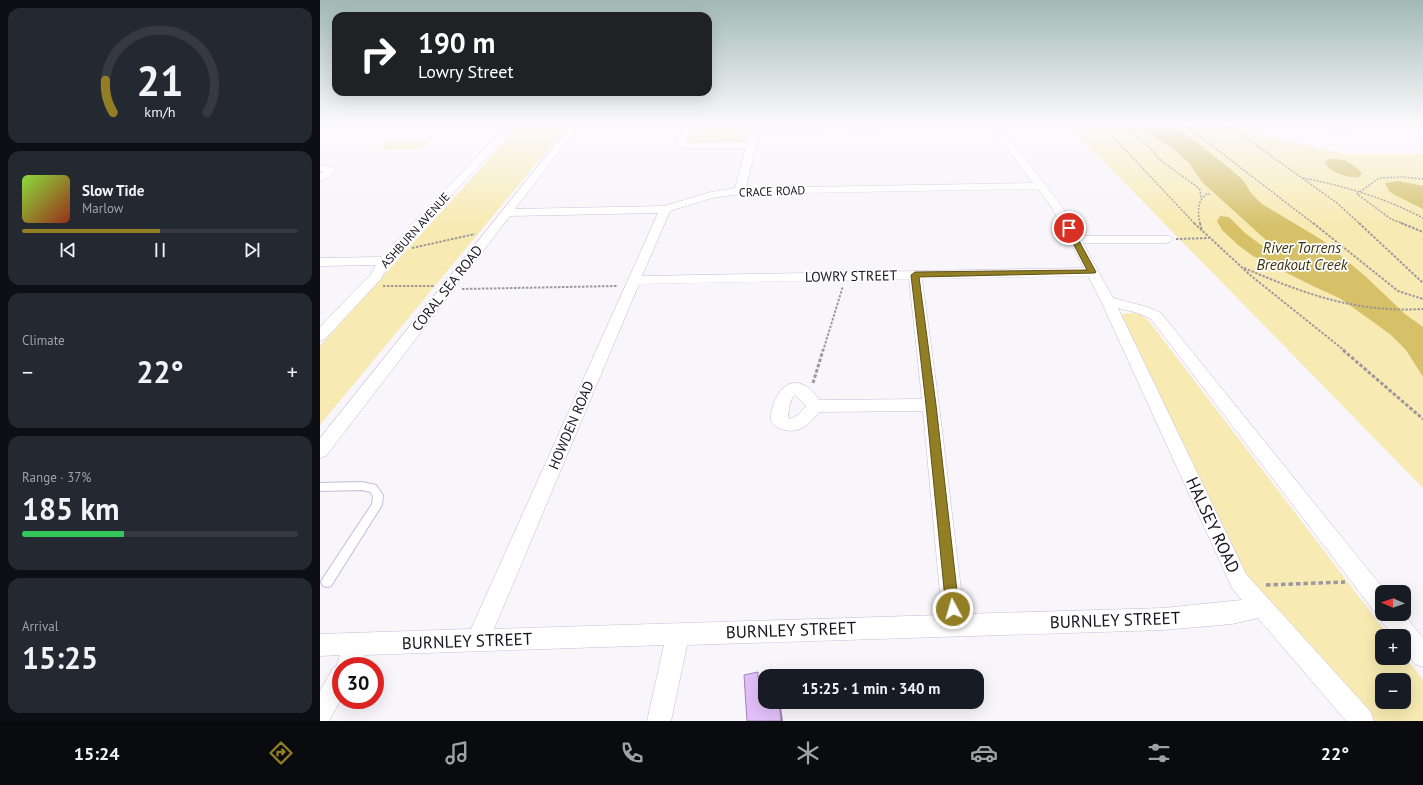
<!DOCTYPE html>
<html lang="en">
<head>
<meta charset="utf-8">
<style>
	body { margin:0; font-family:"PT Sans",sans-serif; background:#242831; color:#f1f3f6; height:100vh; display:flex; flex-direction:column; font-size:15px; white-space:nowrap }
	* { box-sizing:border-box; margin:0 }
	p { font-size:13px; color:#9ea1a6 }
	.icon { flex:none; width:22px; height:22px; fill:none; stroke:currentColor; stroke-width:2; stroke-linecap:round; stroke-linejoin:round }
	.map { position:relative; flex:1; overflow:hidden }
	.details { display:flex; flex-direction:column; gap:8px; padding:8px; background:#0d0f14; width:320px }
	.details>* { flex:none }
	.guide { position:absolute; left:12px; top:12px; width:380px; height:84px; border-radius:12px; box-shadow:0 4px 16px #0002; background:#202124; color:#fff; overflow:hidden }
	.needle { width:26px; rotate:272deg }
	.tools { position:absolute; left:1055px; top:585px; display:grid; gap:8px }
	.tools a { display:grid; place-items:center; width:36px; height:36px; border-radius:8px; background:#171b24; box-shadow:0 4px 16px #0002; font-size:20px }
	.speed { position:absolute; left:12px; top:657px; display:flex; gap:8px; font-size:20px; font-weight:700; text-align:center }
	.speed>* { display:grid; place-content:center; width:52px; height:52px; border-radius:50%; background:#171b24; box-shadow:0 4px 16px #0002; line-height:1 }
	.speed .limit { border:6px solid #d22; background:#fff; color:#111 }
	.pin { position:absolute; display:grid; place-items:center; width:34px; height:34px; color:#fff; margin:-17px; border:2px solid #fff; border-radius:50%; box-shadow:0 1px 4px #0007 }
	.me { position:absolute; width:44px; margin:-22px; rotate:354deg; stroke-linejoin:round; filter:drop-shadow(0 0 3px #0008) }
	.turn { display:flex; align-items:center; gap:14px; height:84px; padding:0 20px; font-size:18px }
	.turn .icon { width:52px; height:52px; stroke-width:2.5 }
	.turn b { display:block; font-size:28px; line-height:34px }
	.big { font-size:30px; font-weight:800; line-height:1.1 }
	.details .widget { flex:1; display:flex; flex-direction:column; justify-content:center; gap:6px; min-width:0; padding:0 14px; border-radius:12px; background:#242831 }
	.details .dial { align-items:center; gap:0 }
	.dial svg { height:104px; overflow:visible; fill:none; stroke:#363941; stroke-width:7; stroke-linecap:round; text-anchor:middle }
	.dial text { fill:#f1f3f6; stroke:none }
	.song { display:flex; align-items:center; gap:12px }
	.cover { width:48px; height:48px; border-radius:6px; background:linear-gradient(135deg,hsl(90 70% 55%),hsl(10 70% 35%)) }
	.played { height:4px; border-radius:2px; background:linear-gradient(90deg,#927e25 50%,#363941 50%) }
	.keys { display:flex; justify-content:space-around; direction:ltr }
	.heat { display:flex; justify-content:space-between; align-items:center; font-size:22px; direction:ltr }
	.charge { height:6px; border-radius:3px; background:linear-gradient(90deg,#34c759 37%,#363941 0) }
	.trip { position:absolute; left:438px; top:669px; width:226px; height:40px; border-radius:12px; background:#171b24; box-shadow:0 4px 16px #0002; font-weight:800; line-height:40px; text-align:center }
	.dock { display:flex; height:64px; justify-content:space-around; align-items:center; background:#090b0e; color:#9ea1a6 }
	.dock .icon { width:28px; height:28px }
	.dock .active { color:#927e25 }
	.dock b { font-size:18px; color:#f1f3f6 }
	main { display:flex; flex:1; min-height:0 }
	.map>svg:first-child { display:block }
	.green { fill:#f7eab2; fill-rule:evenodd }
	.water { fill:#d6c169 }
	.lines { fill:none; stroke-linecap:round; stroke-linejoin:round }
	.lane-casing { stroke:#cabad6; stroke-width:2 }
	.street-casing { stroke:#cabad6; stroke-width:1 }
	.path-far3 { stroke:#9d98a0; stroke-width:1.5; stroke-dasharray:2 1.5; stroke-linecap:butt }
	.path-far2 { stroke:#9d98a0; stroke-width:2; stroke-dasharray:2.5 1.5; stroke-linecap:butt }
	.path-far1 { stroke:#9d98a0; stroke-width:3; stroke-dasharray:3.5 2; stroke-linecap:butt }
	.path { stroke:#9d98a0; stroke-width:3.5; stroke-dasharray:4.5 3; stroke-linecap:butt }
	.lane { fill:#fff; fill-rule:evenodd }
	.street { fill:#fff; fill-rule:evenodd }
	.path-bridge { stroke:#9d98a0; stroke-width:1.5; stroke-dasharray:2 1.5; stroke-linecap:butt }
	.shaded-wall { fill:#9e86af }
	.building { fill:#e2bffa; stroke:#9e86af }
	.route { fill:#927e25; stroke:#5f5218 }
	.labels { text-anchor:middle; dominant-baseline:central; stroke-width:3.5; stroke-linejoin:round; paint-order:stroke }
	.far-street-label { font-size:12px; fill:#1a141e; stroke:#fff }
	.street-label { font-size:14px; fill:#1a141e; stroke:#fff }
	.water-label { font-size:15px; font-style:italic; fill:#3b320b; stroke:#fff }
	.near-street-label { font-size:17px; fill:#1a141e; stroke:#fff }
</style>
</head>
<body>
<main>
<section class="details">
<div class="widget dial"><svg viewBox="0 0 100 80">
<path d="M14 69A42 42 0 1 1 86 69"/>
<path d="M14 69A42 42 0 0 1 8 44" stroke="#927e25"/>
<text x="50" y="56" font-size="32" font-weight="700">21</text>
<text x="50" y="72" font-size="11">km/h</text>
</svg></div>
<div class="widget">
<div class="song"><i class="cover"></i><div><b>Slow Tide</b><p>Marlow</p></div></div>
<div class="played"></div>
<div class="keys"><svg class="icon" aria-label="previous" viewBox="0 0 24 24"><path d="M18 5L8 12l10 7zM5 5v14"/></svg><svg class="icon" aria-label="pause" viewBox="0 0 24 24"><path d="M8 5v14M16 5v14"/></svg><svg class="icon" aria-label="next" viewBox="0 0 24 24"><path d="M6 5l10 7-10 7zM19 5v14"/></svg></div>
</div>
<div class="widget"><p>Climate</p>
<div class="heat"><a>−</a><b class="big">22°</b><a>+</a></div>
</div>
<div class="widget"><p>Range · 37%</p><b class="big">185 km</b><div class="charge"></div></div>
<div class="widget"><p>Arrival</p><b class="big">15:25</b></div>
</section>
<div class="map">
<svg width="1103" height="721" viewBox="0 0 1103 721">
	<rect width="100%" height="100%" fill="#f8f5fb"/>
	<path class="green" d="M200,125H248L0,425V346Z
		M374,125H430L425,141L422,143H368Z
		M748,125H929L947,137L1025,154H1101L1103,142V488Z
		M69,141H109L100,149L59,150Z
		M813,313L819,314L828,320L1069,636H1062V658H1084V655L1103,680V721H1052L927,580L797,315ZM1062,680H1084V702H1062Z"/>
	<path class="water" d="M816,125H854L908,167L923,180L931,193L942,204L1002,240L1045,276L1085,314L1103,327V377L1086,350L1071,335L1056,324L1021,299L993,286L933,256L918,245L902,230L897,221L900,216L909,217L925,233L952,253L958,252L957,250L882,182L869,163L856,151Z
		M1009,159C1023,158 1033,163 1042,173L1039,177C1029,179 1009,172 1005,162Z
		M1078,181L1103,186V209L1073,194L1069,191L1065,183Z"/>
	<g class="lines">
		<g class="lane-casing">
			<path id="lane" d="M42,482L56,485L63,495L62,505L11,586L7,587L3,586L1,582L3,578L52,504L53,496L50,492L42,490L0,491V483Z"/>
		</g>
		<g class="street-casing">
			<path id="street" d="M187,125H196L69,263L61,279L5,339L0,341V327L51,274L56,265L0,266V258L61,257Z
				M251,125H259L195,209L344,206L391,192L415,188L426,148H361L356,142L364,125H372L366,142L367,143L427,142L430,135H436L438,137L426,188L713,183L670,125H678L741,205L759,236H850L852,239L850,242L846,243H763L793,298L828,307L841,313L1066,592H1062V614H1084L1103,638V667L1095,664L1084,650V636H1074L1062,622L1060,613L1054,611L831,319L818,313L798,308L926,574L1051,712L1054,721H1026L938,618L912,624L843,630L367,645L351,721H327L344,645L45,655L39,666H21V699L9,721H0V691L13,668L16,667L20,655L0,656V634L151,629L338,213L190,216L6,456L0,458V438ZM718,189L732,208L764,268L322,276L350,211L392,198L420,194ZM768,276L781,301L912,588L922,600L843,608L644,614L619,405L602,279ZM589,279L602,399L499,400C496,396 493,391 489,388C471,375 458,389 453,406C452,410 450,417 451,421C453,425 457,427 461,429C478,435 489,425 499,412L603,411L622,615L174,629L319,284ZM475,395L486,406L478,415L470,419L468,417C469,410 469,400 475,395Z
				M524,125H669L665,128L435,132L430,129L435,126Z
				M995,125H1040C1030,135 1009,130 996,127Z
				M0,165L14,167L15,169L10,177L0,181V174L4,171H0Z"/>
		</g>
		<path class="path-far3" d="M782,125L875,224
			M805,125L834,152L839,159L876,186L880,190L881,198
			M865,125L994,224
			M908,125L1017,203L1040,224
			M880,224C878,212 876,201 888,193L891,196
			M1084,224L1071,219L1037,194L1059,178L1083,177L1103,179"/>
		<path class="path-far2" d="M874,223L930,275L1025,351
			M880,223L882,231
			M993,223L1078,291L1103,299
			M1039,223L1103,283
			M1081,223L1103,232
			M856,239L889,238
			M92,248L155,234
			M924,268C985,294 1036,313 1103,309
			M63,286H114
			M142,289L297,286
			M503,351L523,286"/>
		<path class="path-far1" d="M1023,350L1103,419
			M493,383L503,350"/>
		<path class="path" d="M946,585L1025,582"/>
		<use href="#lane" class="lane"/>
		<use href="#street" class="street"/>
		<path class="path-bridge" d="M983,178C1025,186 1065,198 1103,218"/>
	</g>
	<path class="shaded-wall" d="M459,702H465V706L461,707L463,721H461Z"/>
	<path class="building" d="M438,672V677L461,672V676H445V702H459L461,721H427L424,675Z"/>
	<linearGradient id="sky" x2="0" y2="1"><stop stop-color="#a1b9b5"/><stop offset="0.55" stop-color="#fcfafd"/><stop offset="1" stop-color="#fcfafd" stop-opacity="0"/></linearGradient>
	<rect width="1103" height="226" fill="url(#sky)"/>
	<path class="route" d="M749,226L752,228L776,272L775,273L599,277L616,405L639,609L637,614L633,616L628,614L626,609L606,405L591,275L595,272L767,270L745,228Z"/>
	<g class="labels">
		<g class="far-street-label">
			<text transform="translate(452 191) rotate(-2)">CRACE ROAD</text>
			<text transform="translate(95 230) rotate(-48)">ASHBURN AVENUE</text>
		</g>
		<g class="street-label">
			<text transform="translate(531 276) rotate(-1)">LOWRY STREET</text>
			<text transform="translate(127 288) rotate(-52)">CORAL SEA ROAD</text>
			<text transform="translate(251 425) rotate(-67)">HOWDEN ROAD</text>
		</g>
		<g class="water-label">
			<text x="982" y="247">River Torrens<tspan x="982" dy="17">Breakout Creek</tspan></text>
		</g>
		<g class="near-street-label">
			<text transform="translate(893 525) rotate(65)">HALSEY ROAD</text>
			<text transform="translate(795 620) rotate(-2)">BURNLEY STREET</text>
			<text transform="translate(471 630) rotate(-2)">BURNLEY STREET</text>
			<text transform="translate(147 641) rotate(-2)">BURNLEY STREET</text>
		</g>
	</g>
</svg>
<div class="tools">
<a><svg class="needle" viewBox="-14 -14 28 28"><path d="M0-13l5 13h-10z" fill="#e53935"/><path d="M0 13l5-13h-10z" fill="#9ea1a6"/></svg></a>
<a>+</a>
<a>−</a>
</div>
<div class="speed"><div class="limit">30</div></div>
<div class="pin" style="left:749px;top:228px;background:#d93025"><svg class="icon" aria-label="arrive" viewBox="0 0 24 24"><path d="M6 21V4h12l-3 4 3 4H6"/></svg></div>
<svg class="me" style="left:633px;top:609px" viewBox="-20 -20 40 40"><circle r="17" fill="#927e25" stroke="#fff" stroke-width="3"/><path d="M0-11L8 9 0 5-8 9z" fill="#fff"/></svg>
<div class="trip">15:25 · 1 min · 340 m</div>
<div class="guide">
<div class="turn"><svg class="icon" aria-label="right" viewBox="0 0 24 24"><path d="M7 20v-9h11M14 6l5 5-5 5"/></svg><div><b>190 m</b>Lowry Street</div></div>
</div>
</div>
</main>
<nav class="dock">
<b>15:24</b>
<svg class="icon active" aria-label="directions" viewBox="0 0 24 24"><path d="M12 3l9 9-9 9-9-9zM9 14v-3h6M13 9l2 2-2 2"/></svg>
<svg class="icon" aria-label="music" viewBox="0 0 24 24"><path d="M9 18V5l10-2v13"/><circle cx="6" cy="18" r="3"/><circle cx="16" cy="16" r="3"/></svg>
<svg class="icon" aria-label="phone" viewBox="0 0 24 24"><path d="M5 4h4l2 5-3 2q2 4 5 5l2-3 5 2v4C11 20 4 13 5 4z"/></svg>
<svg class="icon" aria-label="climate" viewBox="0 0 24 24"><path d="M12 3v18M4 7l16 10M4 17L20 7"/></svg>
<svg class="icon" aria-label="car" viewBox="0 0 24 24"><path d="M5 17H2v-5l4-1 3-4h7l3 4 3 1v5h-3M9 17h6M6 11h13"/><circle cx="7" cy="17" r="2"/><circle cx="17" cy="17" r="2"/></svg>
<svg class="icon" aria-label="filters" viewBox="0 0 24 24"><path d="M4 7h16M4 17h16"/><circle cx="9" cy="7" r="2"/><circle cx="15" cy="17" r="2"/></svg>
<b>22°</b>
</nav>
</body>
</html>
